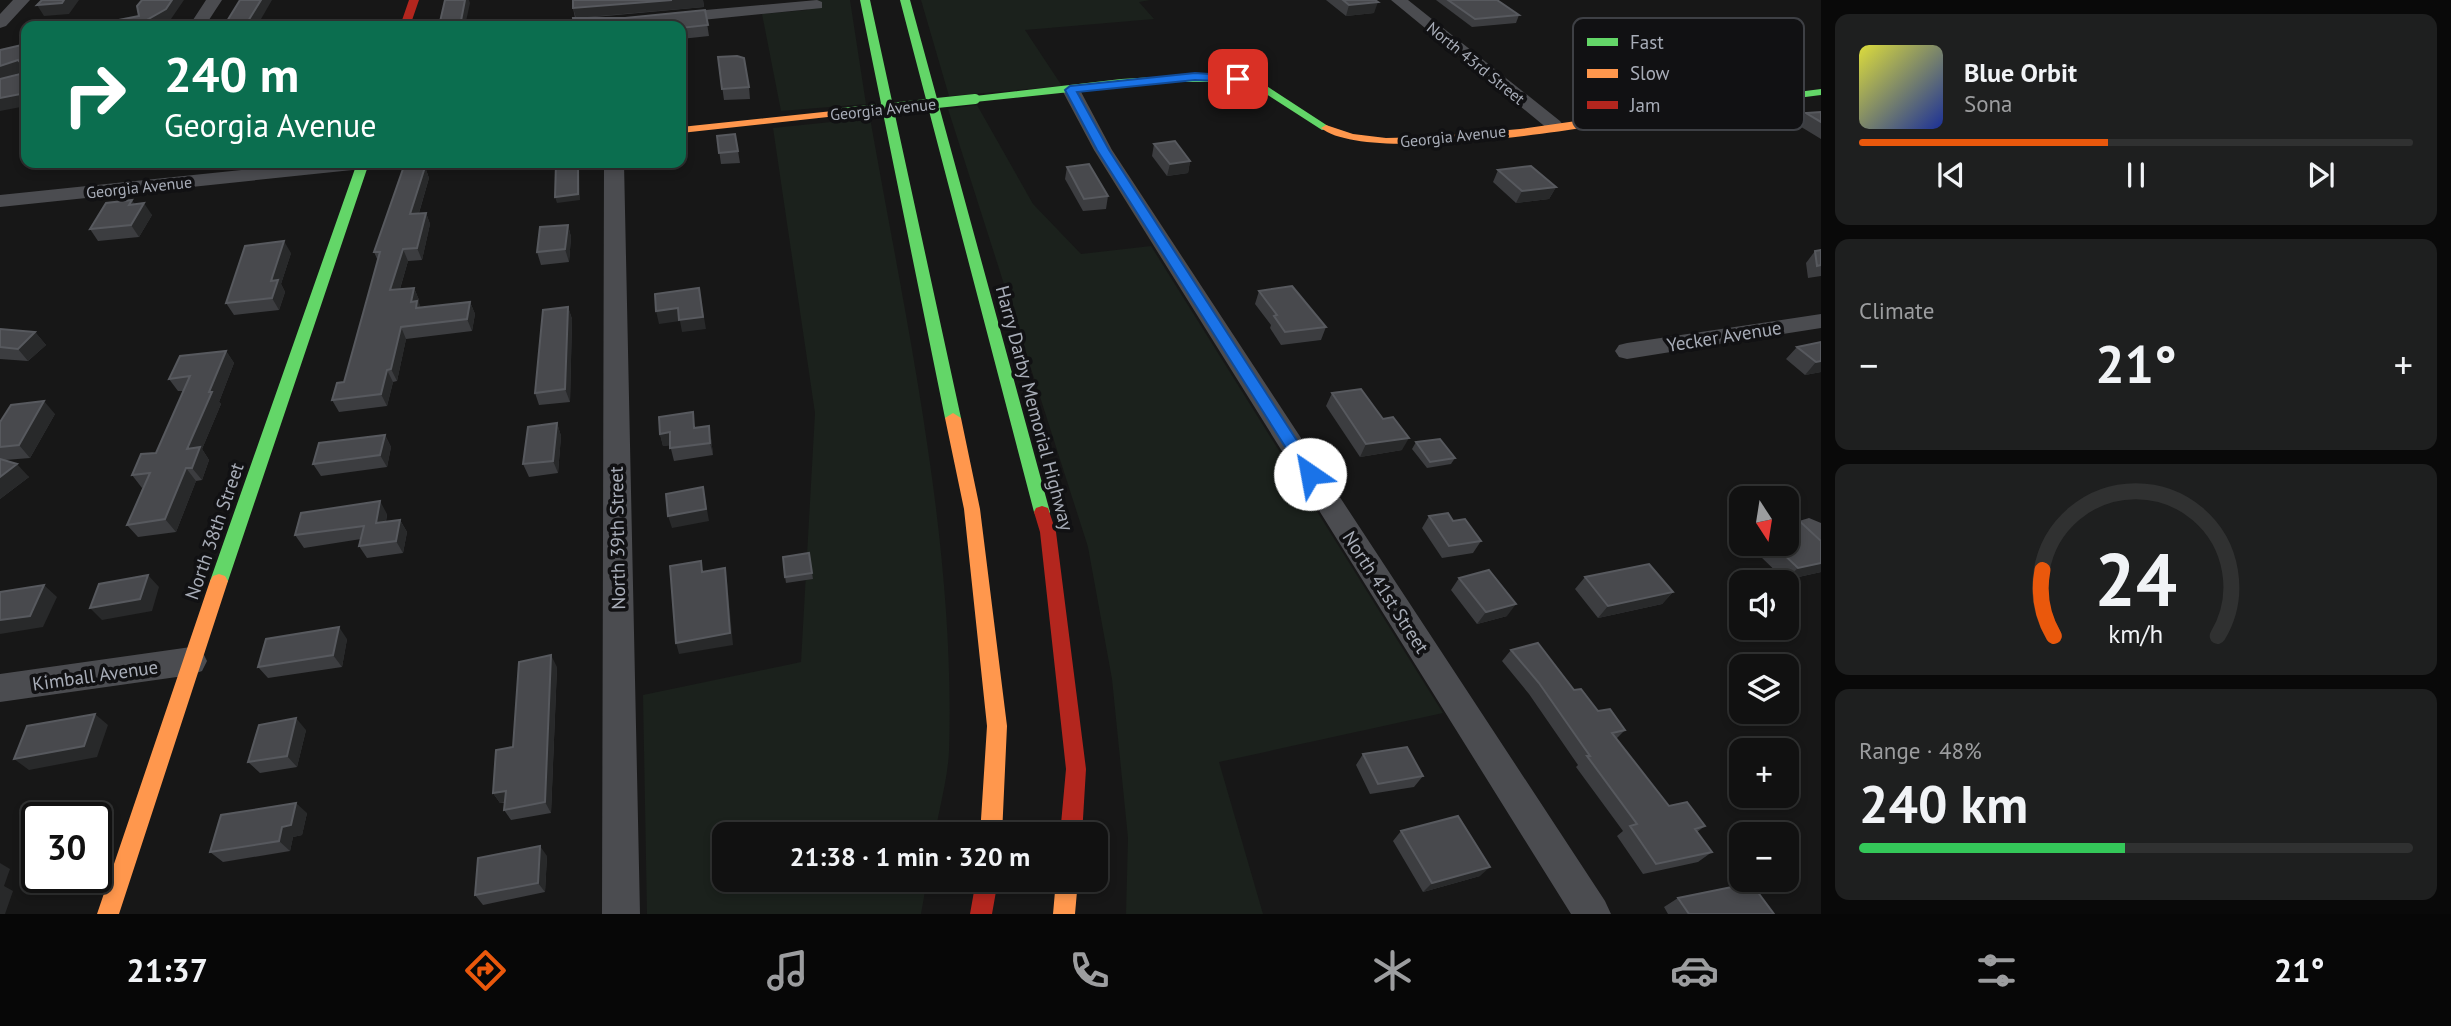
<!DOCTYPE html>
<html lang="en">
<head>
<meta charset="utf-8">
<style>
	body { margin:0; font-family:"PT Sans",sans-serif; background:#1e1f1f; color:#f1f3f6; height:100vh; display:flex; flex-direction:column; font-size:26px; white-space:nowrap }
	* { box-sizing:border-box; margin:0 }
	p { font-size:23px; color:#9c9d9f }
	.icon { flex:none; width:38px; height:38px; fill:none; stroke:currentColor; stroke-width:2; stroke-linecap:round; stroke-linejoin:round }
	.map { position:relative; flex:1; overflow:hidden }
	.panel { display:flex; flex-direction:column; gap:14px; padding:14px; background:#090909; width:630px }
	.panel>* { flex:none }
	.banner { position:absolute; left:21px; top:21px; width:665px; height:147px; border-radius:14px; box-shadow:0 4px 10px #0003,0 0 0 2px #303131; background:#0b6e4f; color:#fff; overflow:hidden }
	.needle { width:46px; rotate:168deg }
	.tools { position:absolute; left:1729px; top:486px; display:grid; gap:14px }
	.tools a { display:grid; place-items:center; width:70px; height:70px; border-radius:14px; background:#111; box-shadow:0 4px 10px #0003,0 0 0 2px #303131; font-size:35px }
	.speed { position:absolute; left:21px; top:802px; display:flex; gap:14px; font-size:35px; font-weight:700; text-align:center }
	.speed>* { display:grid; place-content:center; width:91px; height:91px; border-radius:50%; background:#111; box-shadow:0 4px 10px #0003,0 0 0 2px #303131; line-height:1 }
	.speed .limit { border:4px solid #111; border-radius:10px; background:#fff; color:#111 }
	.pin { position:absolute; display:grid; place-items:center; width:60px; height:60px; color:#fff; margin:-30px; border-radius:14px; box-shadow:0 4px 10px #0006 }
	.me { position:absolute; width:77px; margin:-38px; rotate:327deg; stroke-linejoin:round; filter:drop-shadow(0 0 5px #0008) }
	.turn { display:flex; align-items:center; gap:24px; height:147px; padding:0 28px; font-size:32px }
	.turn .icon { width:91px; height:91px; stroke-width:2.5 }
	.turn b { display:block; font-size:49px; line-height:60px }
	.big { font-size:52px; font-weight:700; line-height:1.1 }
	.panel .widget { flex:1; display:flex; flex-direction:column; justify-content:center; gap:10px; min-width:0; padding:0 24px; border-radius:14px; background:#1e1f1f }
	.panel .dial { align-items:center; gap:0 }
	.dial svg { height:182px; overflow:visible; fill:none; stroke:#303131; stroke-width:7; stroke-linecap:round; text-anchor:middle }
	.dial text { fill:#f1f3f6; stroke:none }
	.song { display:flex; align-items:center; gap:21px }
	.cover { width:84px; height:84px; border-radius:10px; background:linear-gradient(135deg,hsl(60 70% 55%),hsl(230 70% 35%)) }
	.played { height:7px; border-radius:4px; background:linear-gradient(90deg,#ea580c 45%,#303131 45%) }
	.keys { display:flex; justify-content:space-around; direction:ltr }
	.heat { display:flex; justify-content:space-between; align-items:center; font-size:38px; direction:ltr }
	.charge { height:10px; border-radius:5px; background:linear-gradient(90deg,#34c759 48%,#303131 0) }
	.trip { position:absolute; left:712px; top:822px; width:396px; height:70px; border-radius:14px; background:#111; box-shadow:0 4px 10px #0003,0 0 0 2px #303131; font-weight:700; line-height:70px; text-align:center }
	.tabs { display:flex; height:112px; justify-content:space-around; align-items:center; background:#070707; color:#9c9d9f }
	.tabs .icon { width:49px; height:49px }
	.tabs .on { color:#ea580c }
	.tabs b { font-size:32px; color:#f1f3f6 }
	main { display:flex; flex:1; min-height:0 }
	.map>svg:first-child { display:block }
	.green { fill:#1b211c }
	.lines { fill:none; stroke-linecap:round; stroke-linejoin:round }
	.street { fill:#4b4c50; fill-rule:evenodd }
	.fast { fill:#63d668; fill-rule:evenodd }
	.slow { fill:#ff974d; fill-rule:evenodd }
	.jam { fill:#b3261e; fill-rule:evenodd }
	.fast-bridge { stroke:#63d668; stroke-width:10 }
	.wall { fill:#3c3d40 }
	.shaded-wall { fill:#28292a }
	.building { fill:#48494d; stroke:#57595e; stroke-width:2 }
	.route { fill:#1a73e8; stroke:#114b97; stroke-width:2 }
	.labels { text-anchor:middle; dominant-baseline:central; stroke-width:7; stroke-linejoin:round; paint-order:stroke }
	.far-street-label { font-size:16px; fill:#a8adb8; stroke:#111113 }
	.street-label { font-size:19px; fill:#a8adb8; stroke:#111113 }
	.key { fill:#111113; stroke:#3e4045; stroke-width:2 }
	.key-label { font-size:19px; fill:#a8adb8 }
</style>
</head>
<body>
<main>
<div class="map">
<svg width="1821" height="914" viewBox="0 0 1821 914">
	<rect width="100%" height="100%" fill="#171717"/>
	<path class="green" d="M814,0H850L866,104L781,111L762,14L807,10Z
		M921,0H1150L1139,2L1154,19L1025,30L1062,86L949,96Z
		M977,105L1033,204L1081,254L1151,246L1443,713L1219,762L1263,914H1126L1128,838L1112,679L1088,547L948,109Z
		M870,118C906,322 956,543 949,751C948,778 939,808 935,835H724V880H927L921,914H647L643,695L801,662L815,413L773,128Z"/>
	<g class="lines">
		<path class="street" d="M13,0H30L6,26L0,28V14Z
			M206,0H222L205,26H189Z
			M817,0L822,2V8L672,23L664,18L672,13Z
			M1391,0H1408L1560,121L1563,125L1560,129H1548Z
			M1071,85L1080,90L1112,150L1605,901L1611,914H1571L1094,150L1062,90Z
			M309,163H372L362,169L0,207V195Z
			M604,163H624L640,914H602Z
			M1821,314V328L1627,359L1619,357L1615,351L1619,345L1627,343Z
			M1809,518L1821,523V552L1811,549L1795,529L1799,521Z
			M191,647L202,651L207,661L202,671L191,675L0,702V674Z"/>
		<path class="fast" d="M860,0H870L961,418L953,423L945,418Z
			M900,0H910L1050,512L1048,516H1036L1034,512Z
			M1204,74L1236,76L1262,83L1331,128L1322,130L1263,92L1236,82H1164L975,102L970,99L975,96L1121,79Z
			M1821,89V95L1632,119L1627,116L1632,113Z
			M357,163H369L228,581L225,586L219,588L213,586L210,581Z"/>
		<path class="slow" d="M842,110L847,113L846,115L681,133V127Z
			M1632,113L1637,116L1636,118C1578,131 1364,163 1321,128L1326,125L1353,134L1386,138L1428,137L1520,129Z
			M953,413L961,418L980,509L1007,726L1002,835H980L987,726L964,509L945,418Z
			M219,574L225,576L228,581L119,914H97L210,581L213,576Z
			M1056,880H1078L1075,914H1053Z"/>
		<path class="jam" d="M409,0H419L410,26H400Z
			M1042,506L1048,508L1056,532L1086,769L1082,835H1060L1066,769L1040,532L1034,512L1036,508Z
			M976,880H998L992,914H970Z"/>
		<path class="fast-bridge" d="M842,113L975,99"/>
	</g>
	<path class="wall" d="M573,0H703L704,7L584,18H625L705,10L709,36L681,39V26L575,18L573,8Z
		M1326,0H1375L1374,13L1346,16Z
		M1436,0H1497L1519,15L1516,23L1472,27Z
		M718,57L749,87L750,99L724,100Z
		M1821,112V139L1798,125L1806,113Z
		M717,136L738,151L740,163L721,164Z
		M1154,144L1190,161L1188,173L1167,176L1152,156Z
		M425,167L429,178L419,213H426L430,224L422,260L408,261L400,289L414,288L419,300V303L420,308L470,302L475,314L472,331L406,339L397,381L393,382L387,406L339,412L332,400L344,382L378,261L374,252Z
		M1067,167L1108,196L1106,209L1083,211L1065,179Z
		M1498,170L1556,187L1549,199L1516,203L1493,182Z
		M132,200L134,204L152,215L139,237L98,241L90,229Z
		M568,225L571,237L569,262L541,265L537,252Z
		M1821,250V276L1808,278L1806,263L1815,251Z
		M291,253L281,284L285,292L279,310L234,315L226,303Z
		M1259,291L1326,327L1321,340L1281,345L1270,328L1271,325L1255,304Z
		M568,307L572,319L570,402L539,405L535,393Z
		M0,329L35,332L46,345L28,361L0,359Z
		M1821,342V372L1805,375L1786,359L1797,347Z
		M226,351L234,363L219,402L221,404L202,449L209,460L202,480L196,481L176,532L138,537L127,525L143,487L142,488L132,475L156,453L184,391H178L169,379Z
		M1332,393L1402,450L1360,457L1326,406Z
		M55,414L30,458L5,460L29,477L0,499V422Z
		M557,423L561,436L558,473L529,477L523,464Z
		M696,428L711,438L713,455L674,461L670,445L663,446L660,434Z
		M385,435L391,447L387,467L321,476L313,464Z
		M1416,442L1455,458L1451,464L1427,468L1412,449Z
		M387,514L386,522L400,520L407,532L403,553L367,558L359,546L361,539L304,548L295,535Z
		M1429,516L1453,521L1481,541L1473,553L1442,558L1422,528Z
		M1821,541V572L1785,580L1760,556L1769,547L1766,544H1787Z
		M809,553L813,579L786,583L785,577Z
		M1585,577L1673,592L1662,604L1598,618L1575,589Z
		M1459,578L1507,616L1477,624L1451,590Z
		M347,639L342,667L268,678L258,667Z
		M1511,650L1574,690L1598,711L1625,730L1616,739L1669,806L1705,826L1697,832L1712,852L1698,862L1643,874L1617,836L1623,831L1576,767L1578,765L1529,694L1502,661Z
		M557,667L551,813L511,820L504,810L505,803H500L493,793L513,747Z
		M306,730L297,767L260,773L248,762Z
		M1363,754L1423,776L1414,787L1370,794L1356,765Z
		M307,813L302,835L293,837L290,851L223,862L210,852Z
		M1401,831L1480,876L1423,892L1393,841Z
		M547,856L545,892L483,905L475,895Z
		M1678,898L1774,914H1668L1664,907Z"/>
	<path class="shaded-wall" d="M64,0H79L69,14L44,16L37,5Z
		M172,0H184L171,19L159,26H136Z
		M261,0H272L257,26H245Z
		M465,0H469L470,3L465,26H460Z
		M672,0H703L704,7L576,18L573,8Z
		M1378,2L1374,13L1346,16L1349,5Z
		M18,60L25,71L0,79V66Z
		M26,93V106L0,111V98Z
		M1190,161L1188,173L1167,176L1170,164Z
		M578,163H579L580,200L557,203L555,197Z
		M425,167L429,178L415,226L410,214Z
		M1556,187L1549,199L1516,203L1522,191Z
		M132,200L139,212L144,203L152,215L139,237L131,225L129,205Z
		M426,213L430,224L422,260L417,248Z
		M568,225L571,237L569,262L565,249Z
		M284,241L291,253L281,284L285,292L279,310L272,298L271,281Z
		M403,249L408,261L396,302L390,290Z
		M414,288L419,300V303L423,313L421,320L411,302Z
		M699,288L706,329L682,332L680,321L659,324L656,311Z
		M470,302L475,314L472,331L467,319Z
		M568,307L572,319L570,402L565,389Z
		M401,327L406,339L397,381L391,369Z
		M35,332L46,345L28,361L18,349Z
		M226,351L234,363L219,402L221,404L202,449L209,460L202,480L192,468L187,449Z
		M1821,361V372L1805,375L1816,362Z
		M387,370L393,382L387,406L381,394Z
		M44,401L55,414L30,458L19,445Z
		M557,423L561,436L558,473L553,461Z
		M709,426L711,438L713,455L710,443Z
		M670,432L673,445L663,446L660,434Z
		M385,435L391,447L387,467L380,455Z
		M1409,438L1402,450L1360,457L1366,444Z
		M17,464L29,477L0,499V477Z
		M186,468L196,481L176,532L165,519Z
		M703,487L709,521L672,528L668,516Z
		M380,501L387,514L383,536L376,523Z
		M400,520L407,532L403,553L396,541Z
		M1821,563V572L1785,580L1798,568Z
		M725,568L727,580L733,645L679,654L676,643Z
		M148,575L159,587L152,611L102,620L90,608Z
		M44,585L57,597L43,627L0,634V620Z
		M1673,592L1662,604L1598,618L1608,606Z
		M1516,604L1507,616L1477,624L1486,612Z
		M339,627L347,639L342,667L333,655Z
		M551,655L557,667L551,813L545,802Z
		M95,714L108,725L97,757L29,770L14,759Z
		M296,718L306,730L297,767L287,756Z
		M506,791L513,801L500,803L493,793Z
		M296,803L307,813L302,835L293,837L290,851L279,841L282,827Z
		M540,846L547,856L545,892L538,883Z
		M0,863L10,869L4,886L13,891L5,914H0Z
		M1490,867L1480,876L1423,892L1432,883Z"/>
	<path class="building" d="M42,0H64L62,3L37,5Z
		M142,0H172L166,9L136,26H88L139,16L137,6Z
		M240,0H261L245,26H224Z
		M445,0H465L460,26H439Z
		M573,0H672L573,8Z
		M1343,0H1375L1378,2L1349,5Z
		M1448,0H1497L1519,15L1475,19Z
		M705,10L708,25L681,28V26H574L573,18H625Z
		M26,44V93L0,98V79L20,74L21,63L18,60L0,66V50Z
		M737,56L744,58L749,87L722,89L718,57Z
		M1821,112V122L1806,113Z
		M735,134L738,151L719,153L717,136Z
		M1175,141L1190,161L1170,164L1154,144Z
		M556,163H578V194L555,197Z
		M1089,164L1108,196L1084,199L1067,167Z
		M1531,166L1556,187L1522,191L1498,170Z
		M425,167L410,214L426,213L417,248L403,249L390,290L414,288L411,302L417,301L416,308L470,302L467,319L401,327L391,369L387,370L381,394L332,400L337,383L344,382L380,252H374L403,169Z
		M132,200L129,205L144,203L131,225L90,229L106,203Z
		M568,225L565,249L537,252L540,227Z
		M284,241L271,281L278,280L272,298L226,303L245,246Z
		M1821,250V265L1817,266L1815,251Z
		M1292,286L1326,327L1285,332L1274,316L1277,315L1259,291Z
		M699,288L703,317L679,320L678,308L656,311L655,294Z
		M568,307L565,389L535,393L543,310Z
		M0,329L35,332L18,349L0,347Z
		M1821,342V361L1816,362L1797,347Z
		M226,351L209,392H212L187,449L200,447L192,468H186L165,519L127,525L150,473L132,475L141,454L156,453L190,376L169,379L180,356Z
		M1361,389L1383,419L1393,417L1409,438L1366,444L1332,393Z
		M44,401L19,445L0,447V422L11,405Z
		M693,412L694,428L709,426L710,443L670,448V432L660,434L659,417Z
		M557,423L553,461L523,464L528,427Z
		M385,435L380,455L313,464L319,443Z
		M1440,439L1455,458L1430,462L1416,442Z
		M0,459L17,464L0,477Z
		M703,487L706,509L668,516L666,494Z
		M380,501L376,523L400,520L396,541L359,546L364,526L295,535L301,513Z
		M1448,513L1453,521L1465,519L1481,541L1449,546L1429,516Z
		M1794,516L1821,541V563L1798,568L1773,544H1787V518Z
		M809,553L812,573L785,577L783,557Z
		M701,561L702,572L725,568L730,633L676,643L670,566Z
		M1649,564L1673,592L1608,606L1585,577Z
		M1489,570L1516,604L1486,612L1459,578Z
		M148,575L140,599L90,608L99,584Z
		M44,585L30,616L0,620V592Z
		M339,627L333,655L258,667L266,639Z
		M1538,643L1574,690L1581,689L1598,711L1610,709L1625,730L1612,733L1669,806L1687,802L1705,826L1695,829L1712,852L1656,864L1630,826L1637,824L1587,756H1590L1539,683L1511,650Z
		M551,655L545,802L504,810L506,791L493,793L496,750L513,747L519,662Z
		M95,714L84,746L14,759L27,726Z
		M296,718L287,756L248,762L259,725Z
		M1407,747L1423,776L1378,784L1363,754Z
		M296,803L291,825L282,827L279,841L210,852L221,815Z
		M1458,816L1490,867L1432,883L1401,831Z
		M540,846L538,883L475,895L478,858Z
		M1751,883L1774,914H1689L1678,898Z"/>
	<path class="route" d="M1195,73L1238,76L1243,79L1238,82L1195,80L1077,92L1109,150L1316,470V478H1305L1097,150L1065,90L1070,86Z"/>
	<g class="labels">
		<g class="far-street-label">
			<text transform="translate(1476 63) rotate(39)">North 43rd Street</text>
			<text transform="translate(883 109) rotate(-6)">Georgia Avenue</text>
			<text transform="translate(1453 136) rotate(-6)">Georgia Avenue</text>
			<text transform="translate(139 187) rotate(-6)">Georgia Avenue</text>
		</g>
		<g class="street-label">
			<text transform="translate(1724 336) rotate(-9)">Yecker Avenue</text>
			<text transform="translate(1035 408) rotate(75)">Harry Darby Memorial Highway</text>
			<text transform="translate(214 531) rotate(-71)">North 38th Street</text>
			<text transform="translate(617 538) rotate(-91)">North 39th Street</text>
			<text transform="translate(1386 592) rotate(57)">North 41st Street</text>
			<text transform="translate(95 675) rotate(-8)">Kimball Avenue</text>
		</g>
	</g>
	<rect x="1573" y="18" width="231" height="112" rx="10" class="key"/>
	<rect x="1587" y="38" width="31" height="8" fill="#63d668"/>
	<rect x="1587" y="69" width="31" height="9" fill="#ff974d"/>
	<rect x="1587" y="101" width="31" height="8" fill="#b3261e"/>
	<g class="key-label">
		<text x="1630" y="49">Fast</text>
		<text x="1630" y="80">Slow</text>
		<text x="1630" y="112">Jam</text>
	</g>
</svg>
<div class="tools">
<a><svg class="needle" viewBox="-14 -14 28 28"><path d="M0-13l5 13h-10z" fill="#e53935"/><path d="M0 13l5-13h-10z" fill="#9c9d9f"/></svg></a>
<a><svg class="icon" aria-label="sound" viewBox="0 0 24 24"><path d="M4 9h4l5-4v14l-5-4H4zM17 9q2 3 0 6"/></svg></a>
<a><svg class="icon" aria-label="layers" viewBox="0 0 24 24"><path d="M12 4l9 5-9 5-9-5zM3 14l9 5 9-5"/></svg></a>
<a>+</a>
<a>−</a>
</div>
<div class="speed"><div class="limit">30</div></div>
<div class="pin" style="left:1238px;top:79px;background:#d93025"><svg class="icon" aria-label="arrive" viewBox="0 0 24 24"><path d="M6 21V4h12l-3 4 3 4H6"/></svg></div>
<svg class="me" style="left:1310px;top:474px" viewBox="-20 -20 40 40"><circle r="19" fill="#fff"/><path d="M0-13L10 11 0 6-10 11z" fill="#1a73e8"/></svg>
<div class="trip">21:38 · 1 min · 320 m</div>
<div class="banner">
<div class="turn"><svg class="icon" aria-label="right" viewBox="0 0 24 24"><path d="M7 20v-9h11M14 6l5 5-5 5"/></svg><div><b>240 m</b>Georgia Avenue</div></div>
</div>
</div>
<section class="panel">
<div class="widget">
<div class="song"><i class="cover"></i><div><b>Blue Orbit</b><p>Sona</p></div></div>
<div class="played"></div>
<div class="keys"><svg class="icon" aria-label="previous" viewBox="0 0 24 24"><path d="M18 5L8 12l10 7zM5 5v14"/></svg><svg class="icon" aria-label="pause" viewBox="0 0 24 24"><path d="M8 5v14M16 5v14"/></svg><svg class="icon" aria-label="next" viewBox="0 0 24 24"><path d="M6 5l10 7-10 7zM19 5v14"/></svg></div>
</div>
<div class="widget"><p>Climate</p>
<div class="heat"><a>−</a><b class="big">21°</b><a>+</a></div>
</div>
<div class="widget dial"><svg viewBox="0 0 100 80">
<path d="M14 69A42 42 0 1 1 86 69"/>
<path d="M14 69A42 42 0 0 1 9 40" stroke="#ea580c"/>
<text x="50" y="56" font-size="32" font-weight="700">24</text>
<text x="50" y="72" font-size="11">km/h</text>
</svg></div>
<div class="widget"><p>Range · 48%</p><b class="big">240 km</b><div class="charge"></div></div>
</section>
</main>
<nav class="tabs">
<b>21:37</b>
<svg class="icon on" aria-label="directions" viewBox="0 0 24 24"><path d="M12 3l9 9-9 9-9-9zM9 14v-3h6M13 9l2 2-2 2"/></svg>
<svg class="icon" aria-label="music" viewBox="0 0 24 24"><path d="M9 18V5l10-2v13"/><circle cx="6" cy="18" r="3"/><circle cx="16" cy="16" r="3"/></svg>
<svg class="icon" aria-label="phone" viewBox="0 0 24 24"><path d="M5 4h4l2 5-3 2q2 4 5 5l2-3 5 2v4C11 20 4 13 5 4z"/></svg>
<svg class="icon" aria-label="climate" viewBox="0 0 24 24"><path d="M12 3v18M4 7l16 10M4 17L20 7"/></svg>
<svg class="icon" aria-label="car" viewBox="0 0 24 24"><path d="M5 17H2v-5l4-1 3-4h7l3 4 3 1v5h-3M9 17h6M6 11h13"/><circle cx="7" cy="17" r="2"/><circle cx="17" cy="17" r="2"/></svg>
<svg class="icon" aria-label="filters" viewBox="0 0 24 24"><path d="M4 7h16M4 17h16"/><circle cx="9" cy="7" r="2"/><circle cx="15" cy="17" r="2"/></svg>
<b>21°</b>
</nav>
</body>
</html>
